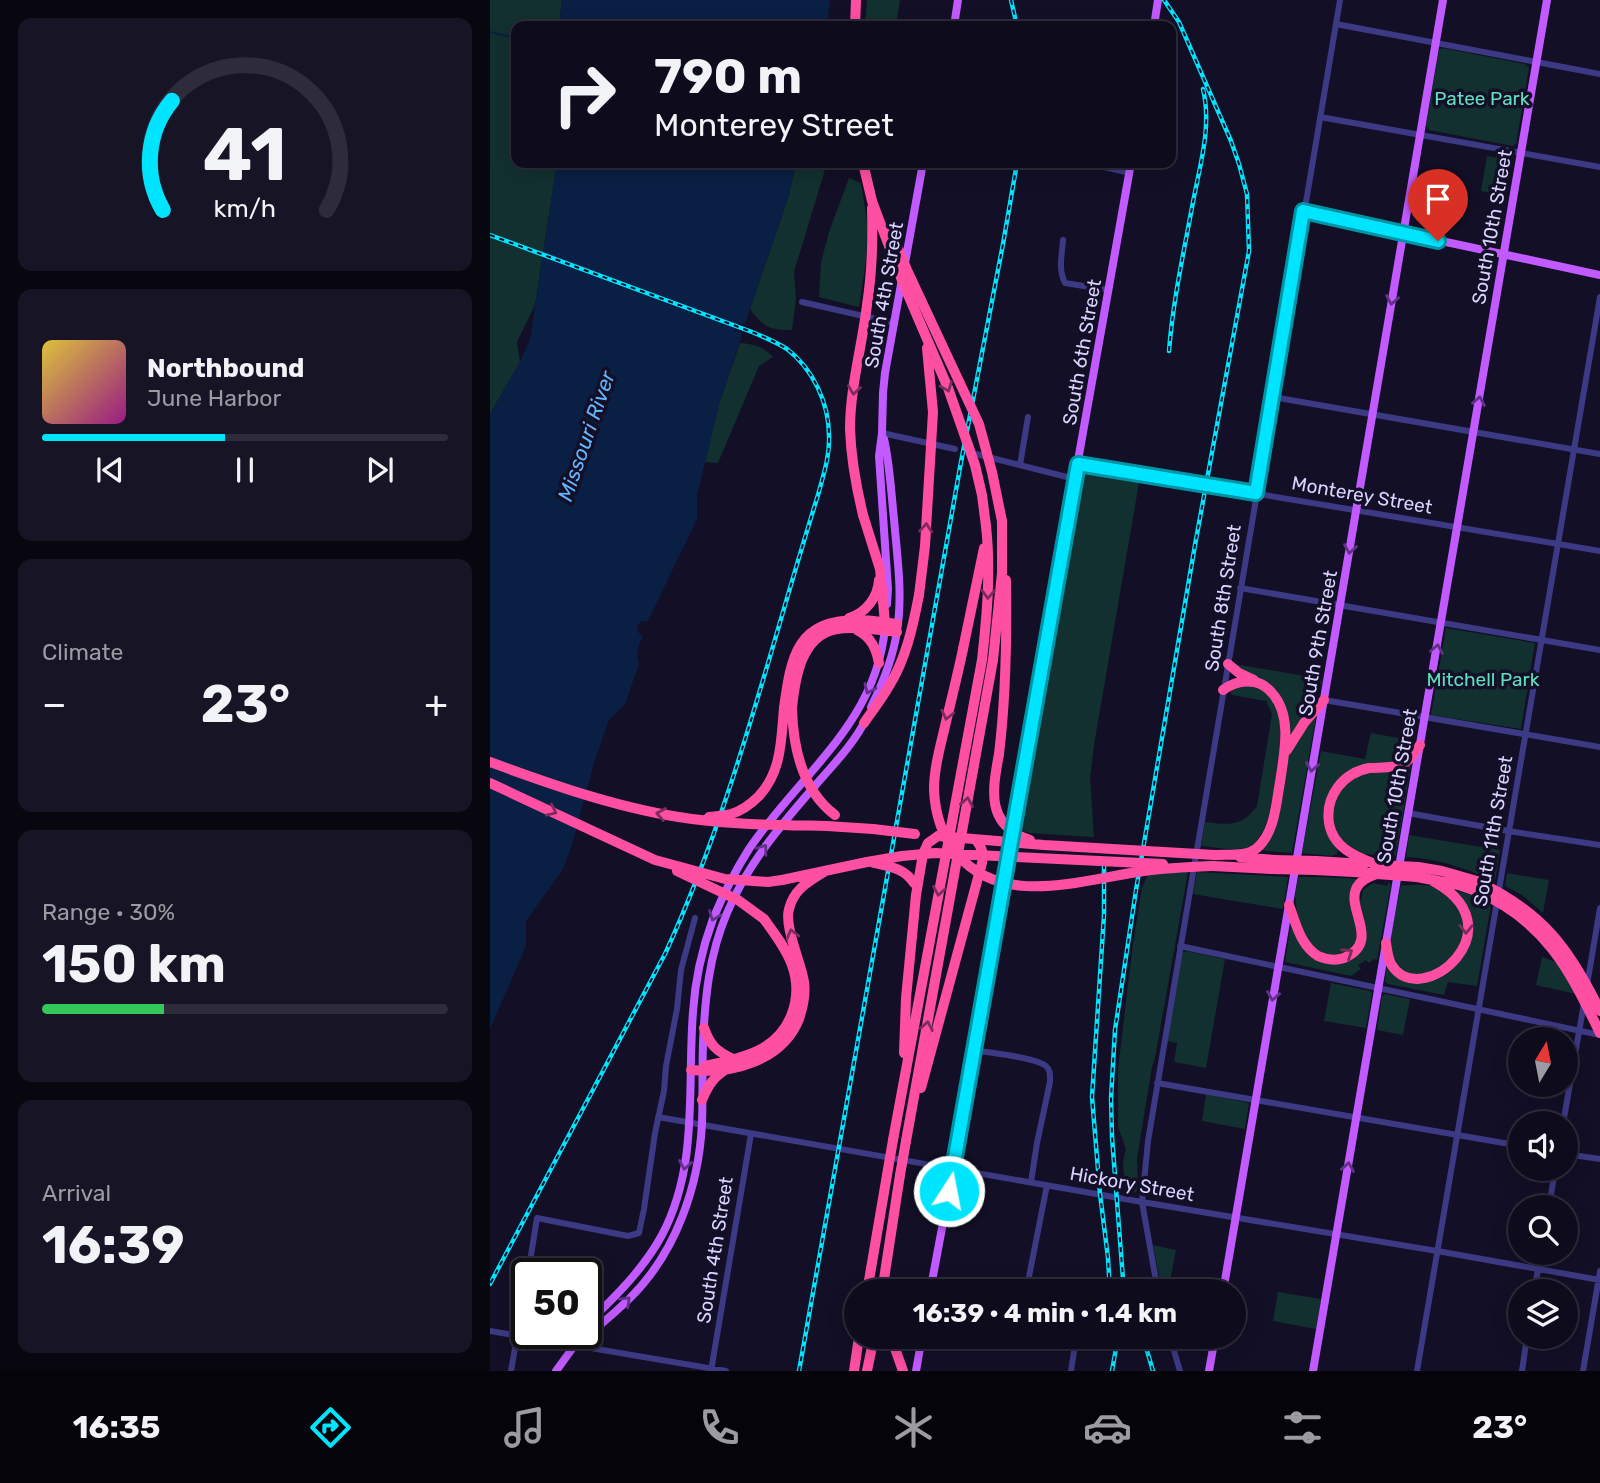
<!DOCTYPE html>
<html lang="en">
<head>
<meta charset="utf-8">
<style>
	body { margin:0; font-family:Rubik,sans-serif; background:#171425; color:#f1f3f6; height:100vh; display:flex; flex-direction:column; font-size:26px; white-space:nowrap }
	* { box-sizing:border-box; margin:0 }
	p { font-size:23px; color:#9b9ba3 }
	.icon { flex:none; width:38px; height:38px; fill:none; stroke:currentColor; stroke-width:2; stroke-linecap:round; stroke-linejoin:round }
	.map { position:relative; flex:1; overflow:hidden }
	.side { display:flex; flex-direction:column; gap:18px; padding:18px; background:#08060f; width:490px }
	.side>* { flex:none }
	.banner { position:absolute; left:21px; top:21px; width:665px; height:147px; border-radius:14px; box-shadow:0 4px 18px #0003,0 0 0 2px #2e2b3b; background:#0e0b1c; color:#f1f3f6; overflow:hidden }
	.needle { width:46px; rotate:10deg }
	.buttons { position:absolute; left:1018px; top:1027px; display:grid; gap:14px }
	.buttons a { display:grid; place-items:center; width:70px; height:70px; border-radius:50%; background:#0e0b1c; box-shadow:0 4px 18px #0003,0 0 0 2px #2e2b3b; font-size:35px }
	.speed { position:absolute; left:21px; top:1258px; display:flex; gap:14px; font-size:35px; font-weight:700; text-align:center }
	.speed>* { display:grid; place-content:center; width:91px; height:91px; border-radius:50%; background:#0e0b1c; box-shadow:0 4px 18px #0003,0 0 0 2px #2e2b3b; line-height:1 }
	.speed .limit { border:4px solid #111; border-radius:10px; background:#fff; color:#111 }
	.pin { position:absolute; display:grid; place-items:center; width:60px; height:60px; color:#fff; margin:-72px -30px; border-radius:50% 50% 50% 0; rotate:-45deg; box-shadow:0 0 7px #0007 }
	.pin .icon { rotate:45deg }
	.me { position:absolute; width:77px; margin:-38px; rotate:11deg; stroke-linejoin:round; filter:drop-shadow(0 0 5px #0008) }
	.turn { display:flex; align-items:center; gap:24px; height:147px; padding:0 28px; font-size:32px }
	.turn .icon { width:91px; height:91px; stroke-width:2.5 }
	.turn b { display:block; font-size:49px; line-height:60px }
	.big { font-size:52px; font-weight:700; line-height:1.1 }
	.side .card { flex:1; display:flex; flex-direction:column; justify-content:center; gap:10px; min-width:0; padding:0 24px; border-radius:14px; background:#171425 }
	.side .dial { align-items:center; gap:0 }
	.dial svg { height:182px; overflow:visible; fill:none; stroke:#2e2b3b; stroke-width:7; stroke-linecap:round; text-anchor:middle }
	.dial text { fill:#f1f3f6; stroke:none }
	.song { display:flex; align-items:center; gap:21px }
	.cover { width:84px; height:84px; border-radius:10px; background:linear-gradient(135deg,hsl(50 70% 55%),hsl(310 70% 35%)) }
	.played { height:7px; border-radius:4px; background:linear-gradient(90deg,#00e5ff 45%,#2e2b3b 45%) }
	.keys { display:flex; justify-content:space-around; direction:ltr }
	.heat { display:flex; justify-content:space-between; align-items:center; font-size:38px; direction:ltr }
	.charge { height:10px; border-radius:5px; background:linear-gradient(90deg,#34c759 30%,#2e2b3b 0) }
	.trip { position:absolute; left:354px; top:1279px; width:402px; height:70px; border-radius:35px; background:#0e0b1c; box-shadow:0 4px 18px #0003,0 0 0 2px #2e2b3b; font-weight:700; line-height:70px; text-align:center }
	.tabs { display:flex; height:112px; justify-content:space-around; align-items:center; background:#06040b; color:#9b9ba3 }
	.tabs .icon { width:49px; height:49px }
	.tabs .active { color:#00e5ff }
	.tabs b { font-size:32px; color:#f1f3f6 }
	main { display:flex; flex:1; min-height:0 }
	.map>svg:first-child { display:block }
	.green { fill:#12302f }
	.water { fill:#0a1f44 }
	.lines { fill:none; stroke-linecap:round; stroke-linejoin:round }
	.stream { stroke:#0a1f44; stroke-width:2 }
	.minor { stroke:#3d3a85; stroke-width:6 }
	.major { stroke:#c25bff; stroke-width:8 }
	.highway { stroke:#ff4fa3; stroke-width:10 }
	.rail-casing { stroke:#00e5ff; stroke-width:4.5 }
	.rail { stroke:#130f26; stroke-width:2; stroke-dasharray:5; stroke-linecap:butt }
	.highway-bridge { stroke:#ff4fa3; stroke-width:10 }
	.oneway { stroke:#623188 }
	.oneway2 { stroke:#7d2c5e }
	.route-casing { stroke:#0095a6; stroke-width:18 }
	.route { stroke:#00e5ff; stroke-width:12 }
	.labels { text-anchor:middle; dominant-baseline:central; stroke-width:7; stroke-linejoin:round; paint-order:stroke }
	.park-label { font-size:19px; fill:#5fe0c0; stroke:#130f26 }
	.street-label { font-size:19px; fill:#d9d4ff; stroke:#130f26 }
	.water-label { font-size:21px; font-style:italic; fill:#62b6ff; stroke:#130f26 }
</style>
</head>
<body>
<main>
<section class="side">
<div class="card dial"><svg viewBox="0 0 100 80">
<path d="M14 69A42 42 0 1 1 86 69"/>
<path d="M14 69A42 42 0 0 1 18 21" stroke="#00e5ff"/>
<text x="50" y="56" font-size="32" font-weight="700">41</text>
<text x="50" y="72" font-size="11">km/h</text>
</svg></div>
<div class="card">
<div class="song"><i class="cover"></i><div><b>Northbound</b><p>June Harbor</p></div></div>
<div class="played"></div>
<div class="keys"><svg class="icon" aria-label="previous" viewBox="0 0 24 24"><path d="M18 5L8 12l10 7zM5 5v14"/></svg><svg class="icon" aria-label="pause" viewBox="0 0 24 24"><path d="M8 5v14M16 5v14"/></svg><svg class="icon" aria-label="next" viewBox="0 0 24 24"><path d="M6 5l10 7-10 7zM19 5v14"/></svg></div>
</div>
<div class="card"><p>Climate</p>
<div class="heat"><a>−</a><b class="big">23°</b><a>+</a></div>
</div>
<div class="card"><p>Range · 30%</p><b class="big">150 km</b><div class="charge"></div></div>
<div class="card"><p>Arrival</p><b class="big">16:39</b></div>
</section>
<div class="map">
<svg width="1110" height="1371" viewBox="0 0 1110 1371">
	<rect width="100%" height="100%" fill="#130f26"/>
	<path class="green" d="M0,0H72L69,26H26V163H67L45,305L27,342L30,362L0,414Z
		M377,0H410L406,26H375Z
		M952,48L1035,64L1039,68L1026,144L1023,146L939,130L936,126L949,50Z
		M997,156L1020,160L1014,195L991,191Z
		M306,163H337L304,272L306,298L302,330C280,330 273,327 260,309L299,195Z
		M359,178L371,183L378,228L376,261L369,307L329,297L331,262L339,232Z
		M250,343C264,344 273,346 283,357L269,366L228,463L215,462L229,404Z
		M593,469L650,477L604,745L600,778L604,837L539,833L531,830L591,473Z
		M956,628L1045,643L1031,729L941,715Z
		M744,664L833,679C827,703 811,723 797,743L794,704Z
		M748,685L769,687L784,701L791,720L790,759L787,765C784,786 780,844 755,848C741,851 724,847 711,846L715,822C738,825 752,827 767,806L782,714L776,701L742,695L740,692L742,689Z
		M826,717L802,853L776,851L770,849L799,751L805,741Z
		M881,733L925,741L923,749L919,756L905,762L875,765L836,805L848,847L847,854L841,856L812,853L831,751L875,759Z
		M922,759L906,856L873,854L856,845L849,837L842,816L846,797L860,778Z
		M919,835L1010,850L1005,881C976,869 948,858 916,857Z
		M660,870L698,872L665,1058L662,1067L647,1158L648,1189L646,1192L641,1193L635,1191L633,1161L636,1149L628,1127V1069L643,943L652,888Z
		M707,872L798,877L793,909L703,894Z
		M1017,873L1059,880L1053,913L1032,895L1015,886Z
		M808,877H832L869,879L868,939L859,951L844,957L832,953L819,944L808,920L805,896Z
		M883,883L897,886L898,883L901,884L887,960L884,959L879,963L876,960L868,965L871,969L861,976L795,962L801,923L814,948L856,961L875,930L874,918L869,900H871L873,890Z
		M911,885C925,886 946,882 957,894C961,897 964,903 966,907C969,911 974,916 974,921C981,961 915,998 901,955C898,942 908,901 911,885Z
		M965,890L981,895L1001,905L987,986L958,982L954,995L898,984L895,982L897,963L903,972L952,976C984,954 993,920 965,890Z
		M696,951L735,959L716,1068L684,1062L687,1043L677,1041L692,953Z
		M1052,957L1066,962L1086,994L1046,985Z
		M841,983L880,991L882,993L876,1028L834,1021Z
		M895,994L920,999L913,1035L887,1030L892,996Z
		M716,1094L759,1103L755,1129L712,1121Z
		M663,1245L686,1250L678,1291H672Z
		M788,1292L831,1299L826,1329L783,1321Z"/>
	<path class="water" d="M72,0H340L337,26H69Z
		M67,163H306L299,195L255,324L254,325L248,322L245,331L246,332L248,331L251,332V338L229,404L207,496V519L158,621H152L147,626L148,632L153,637C147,647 146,653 149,664L135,704L119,720L104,763L82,845L73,869L36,921V946L0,1029V414L30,362L40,339Z"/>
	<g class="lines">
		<path class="stream" d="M0,32L26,38"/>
		<path class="minor" d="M846,24L1110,74
			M830,117L1110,167
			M597,163L640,173
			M813,211L914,233
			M573,240C572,255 568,269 575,283L619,290
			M312,302L404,323
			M783,397L1110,454
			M392,433L465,449
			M486,454L585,479
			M588,464L1110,551
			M530,465L538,417
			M750,588L1110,650
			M834,700L1110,747
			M918,813L1018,831L1110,845
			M690,946L1110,1035
			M1097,985L1110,908
			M484,1050C499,1053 546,1057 556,1066C561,1070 560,1076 560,1082L547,1143L541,1182
			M667,1083L1031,1146
			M168,1117L652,1202L947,1251L1110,1280
			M1073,1124L1094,1003
			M1076,1154L1110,1159
			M1059,1208L1065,1169
			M38,1274L47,1218L138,1236L149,1233L154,1209L165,1133L174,1091L176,1066L187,1009L191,970L205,918
			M536,1292L557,1185
			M668,1292L652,1202L658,1141L850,0
			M1044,1292L1051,1253
			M0,1331L236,1371
			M534,1337L585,1345L581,1371
			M680,1337L690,1371
			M21,1371L37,1280
			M221,1371L261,1134
			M927,1371L1110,297
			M1032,1371L1037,1337
			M1093,1371L1110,1271"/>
		<path class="major" d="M464,26L468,0
			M664,26L668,0
			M914,233L1110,275
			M415,263L433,163
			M397,604L398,589L389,456L392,433L393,393L395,373L412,279
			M381,707C393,683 403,658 407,631C413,594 407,556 404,519C401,492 400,465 394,439
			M440,1292L468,1143L507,915L641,163
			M733,1292L953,0
			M96,1328L101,1320C128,1294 154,1268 172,1235C209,1165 197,1088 203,1012C205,980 212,949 223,919C233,895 245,871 259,849C309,775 387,723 395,627
			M85,1346C104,1330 123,1315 141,1297C186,1252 209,1186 212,1123C213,1097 212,1070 213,1043C215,998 219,955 237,913C257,865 290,826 324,787C342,766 364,744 376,719
			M66,1371L87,1342
			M426,1371L432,1337
			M719,1371L725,1337
			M823,1371L1057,0"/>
		<path class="highway" d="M365,26L366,0
			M373,515L390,569L395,623
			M359,618C376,613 388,597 389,580
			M367,630C381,637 386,648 389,663
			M473,649L494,548
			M738,664L749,673L764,680
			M294,708C301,656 307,619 369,620C382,620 395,623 407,624
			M302,708C305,679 311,635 347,629C366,626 388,630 407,632
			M374,723C382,711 392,699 399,686C416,659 423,626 429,595
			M797,750L814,723L834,700
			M509,754C516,696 517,638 516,580
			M337,826L383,829
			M725,855C737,854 757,857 767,848C785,832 786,804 790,782C794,754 803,716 782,693C777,687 771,683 764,682C752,680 742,683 733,690
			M750,857L784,860
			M826,861L874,864
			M885,864C864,856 843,847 839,823C835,796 853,773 879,768C890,767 902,769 912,764C920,761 925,752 930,745
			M723,866L782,869
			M928,867L952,871L987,881
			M825,870L883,873
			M927,877L969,885L986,891
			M292,880L377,862
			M799,905C806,923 810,945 828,956C837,960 845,961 854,958C891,942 857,910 866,889C870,880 879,877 887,874
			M896,943C897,950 898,958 901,964C930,1014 1034,926 939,879
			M214,1028C220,1045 226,1051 243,1059
			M414,1053L416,998L426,895L433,854L438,843L448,836
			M215,1066C232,1062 251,1059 267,1051C300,1036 314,999 302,965C296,948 284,933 274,919
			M201,1070C242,1074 292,1061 309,1019C313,1007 316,995 314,982C311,962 294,927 299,909C304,889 318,882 334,872
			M431,1088L492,863C494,853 492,848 486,840
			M212,1100C218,1086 223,1077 237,1069
			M403,1140L492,660C497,615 501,571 496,526
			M416,1141L503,660L512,573V521
			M377,1292L397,1175
			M392,1292L410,1175
			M401,1337L413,1371
			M364,1371L369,1337
			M377,1371L384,1337"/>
		<g class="rail-casing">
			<path id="rail" d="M521,0L527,26
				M0,235L262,332C274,337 286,342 297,349C323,369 339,403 339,436C340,456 333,476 328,495C280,648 243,807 175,954L0,1284
				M679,351C683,300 694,251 703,202C710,165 722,126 713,89
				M614,864V915L602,1097L610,1194L618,1258L620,1292
				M634,1292L622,1137L621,1098L625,1030L646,890L705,545L759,251L757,194L749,164L741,141L689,22L674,0
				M653,1337L663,1371
				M309,1371L471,462L513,244L527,163
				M622,1371L628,1337"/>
		</g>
		<use href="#rail" class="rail"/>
		<path class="highway-bridge" d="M373,163L382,201L413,283L458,388L485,465L492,495L496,526
			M400,229L417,270L489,424L502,472L512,521
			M373,515C366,486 361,458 360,429C360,388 372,346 377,305C382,273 383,241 382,208
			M429,595L435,546L443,412L437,348
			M473,649C468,673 462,697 456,722C451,744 444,767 444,790C445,813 452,836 467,854C513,909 594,879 654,871C676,868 700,867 723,866
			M302,708C303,748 312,790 345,815
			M509,754C502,792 496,825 540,840
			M0,762C65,786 134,810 202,819C247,825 292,825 337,826
			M0,783L165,860L235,879L278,882L292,880
			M219,817C226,816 234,816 241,814C251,811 261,804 269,796C292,771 291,740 294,708
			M383,829L425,834
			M448,836L554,845L725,855
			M784,860L826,861
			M377,862L412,856L445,853L673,864
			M384,863C401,867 414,868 424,883
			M889,865L928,867
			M782,869L825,870
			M187,871L248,900L274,919
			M887,874L927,877
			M987,881C1052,912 1079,947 1110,1011
			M986,891C1055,921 1079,969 1110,1033
			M397,1175L403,1140
			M410,1175L416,1141"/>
	</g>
	<defs><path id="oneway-chevron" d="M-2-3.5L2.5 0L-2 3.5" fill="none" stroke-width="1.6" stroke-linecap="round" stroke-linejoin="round" transform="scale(1.75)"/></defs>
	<g class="oneway">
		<use href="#oneway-chevron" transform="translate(902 300) rotate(100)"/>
		<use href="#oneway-chevron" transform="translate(989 401) rotate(-80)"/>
		<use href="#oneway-chevron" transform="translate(860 549) rotate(99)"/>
		<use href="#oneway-chevron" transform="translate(947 649) rotate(-80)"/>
		<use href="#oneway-chevron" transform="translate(379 689) rotate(114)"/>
		<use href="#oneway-chevron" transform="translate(822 767) rotate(100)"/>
		<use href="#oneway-chevron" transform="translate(273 849) rotate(-54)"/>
		<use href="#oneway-chevron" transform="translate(224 916) rotate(111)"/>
		<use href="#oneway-chevron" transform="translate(783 996) rotate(100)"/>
		<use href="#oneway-chevron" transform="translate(195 1165) rotate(99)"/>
		<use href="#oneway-chevron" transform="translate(858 1167) rotate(-80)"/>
		<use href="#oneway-chevron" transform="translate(136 1301) rotate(-44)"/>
	</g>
	<g class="oneway2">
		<use href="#oneway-chevron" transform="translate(457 387) rotate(69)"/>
		<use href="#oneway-chevron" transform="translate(364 390) rotate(98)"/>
		<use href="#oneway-chevron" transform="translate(436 528) rotate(-86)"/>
		<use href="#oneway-chevron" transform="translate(498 594) rotate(93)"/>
		<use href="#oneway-chevron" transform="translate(457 715) rotate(103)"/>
		<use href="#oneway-chevron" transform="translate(477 802) rotate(-80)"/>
		<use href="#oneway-chevron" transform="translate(62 811) rotate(25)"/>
		<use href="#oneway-chevron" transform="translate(171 814) rotate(-170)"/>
		<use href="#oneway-chevron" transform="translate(449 891) rotate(100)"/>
		<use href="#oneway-chevron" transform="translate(976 929) rotate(91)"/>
		<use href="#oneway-chevron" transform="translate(302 934) rotate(-105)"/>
		<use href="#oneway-chevron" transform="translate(858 953) rotate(-34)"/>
		<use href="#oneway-chevron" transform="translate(437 1026) rotate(-80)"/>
	</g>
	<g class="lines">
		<g class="route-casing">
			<path id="route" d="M459,1191L588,464L766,493L813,211L948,241"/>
		</g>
		<use href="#route" class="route"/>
	</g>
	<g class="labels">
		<g class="park-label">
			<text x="992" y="98">Patee Park</text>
			<text x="993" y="679">Mitchell Park</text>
		</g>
		<g class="street-label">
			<text transform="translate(1002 227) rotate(-80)">South 10th Street</text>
			<text transform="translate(394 295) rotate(-80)">South 4th Street</text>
			<text transform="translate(592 352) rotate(-80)">South 6th Street</text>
			<text transform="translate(872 495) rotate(10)">Monterey Street</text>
			<text transform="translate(733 598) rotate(-81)">South 8th Street</text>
			<text transform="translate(828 643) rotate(-80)">South 9th Street</text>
			<text transform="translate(907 786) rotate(-80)">South 10th Street</text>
			<text transform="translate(1003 831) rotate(-80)">South 11th Street</text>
			<text transform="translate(642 1184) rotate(10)">Hickory Street</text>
			<text transform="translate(225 1250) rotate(-81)">South 4th Street</text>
		</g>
		<g class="water-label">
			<text transform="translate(96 436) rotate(-71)">Missouri River</text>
		</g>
	</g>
</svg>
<div class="buttons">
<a><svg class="needle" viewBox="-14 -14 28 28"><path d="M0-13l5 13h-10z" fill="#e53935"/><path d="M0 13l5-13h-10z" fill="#9b9ba3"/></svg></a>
<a><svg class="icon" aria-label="sound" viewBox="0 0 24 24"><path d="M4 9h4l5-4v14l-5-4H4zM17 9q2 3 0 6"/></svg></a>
<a><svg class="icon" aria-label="search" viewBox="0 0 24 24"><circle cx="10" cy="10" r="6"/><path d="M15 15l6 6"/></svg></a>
<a><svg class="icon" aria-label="layers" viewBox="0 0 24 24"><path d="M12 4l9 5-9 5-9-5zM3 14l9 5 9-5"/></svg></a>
</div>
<div class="speed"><div class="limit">50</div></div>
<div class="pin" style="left:948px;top:241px;background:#d93025"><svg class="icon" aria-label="arrive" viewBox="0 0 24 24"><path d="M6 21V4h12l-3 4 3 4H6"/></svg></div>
<svg class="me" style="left:459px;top:1191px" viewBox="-20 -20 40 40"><circle r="17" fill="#00e5ff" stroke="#fff" stroke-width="3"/><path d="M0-11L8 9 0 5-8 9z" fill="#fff"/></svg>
<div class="trip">16:39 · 4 min · 1.4 km</div>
<div class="banner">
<div class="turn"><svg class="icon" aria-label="right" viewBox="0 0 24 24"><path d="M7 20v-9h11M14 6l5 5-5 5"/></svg><div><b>790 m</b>Monterey Street</div></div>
</div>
</div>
</main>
<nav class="tabs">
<b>16:35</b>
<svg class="icon active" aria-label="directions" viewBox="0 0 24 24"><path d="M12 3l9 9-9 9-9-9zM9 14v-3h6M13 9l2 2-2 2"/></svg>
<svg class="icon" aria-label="music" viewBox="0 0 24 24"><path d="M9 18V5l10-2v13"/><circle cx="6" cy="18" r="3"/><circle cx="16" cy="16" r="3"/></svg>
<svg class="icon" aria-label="phone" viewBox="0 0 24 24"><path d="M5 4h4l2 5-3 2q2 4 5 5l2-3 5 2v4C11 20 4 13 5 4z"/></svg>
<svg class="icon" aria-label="climate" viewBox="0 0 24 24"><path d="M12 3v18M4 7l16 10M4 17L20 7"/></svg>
<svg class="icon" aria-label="car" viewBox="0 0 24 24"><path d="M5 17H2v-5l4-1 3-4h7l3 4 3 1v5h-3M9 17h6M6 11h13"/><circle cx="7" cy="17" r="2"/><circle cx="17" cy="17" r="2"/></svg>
<svg class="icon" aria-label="filters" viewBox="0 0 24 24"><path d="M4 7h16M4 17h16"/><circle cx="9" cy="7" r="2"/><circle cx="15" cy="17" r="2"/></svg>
<b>23°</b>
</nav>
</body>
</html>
